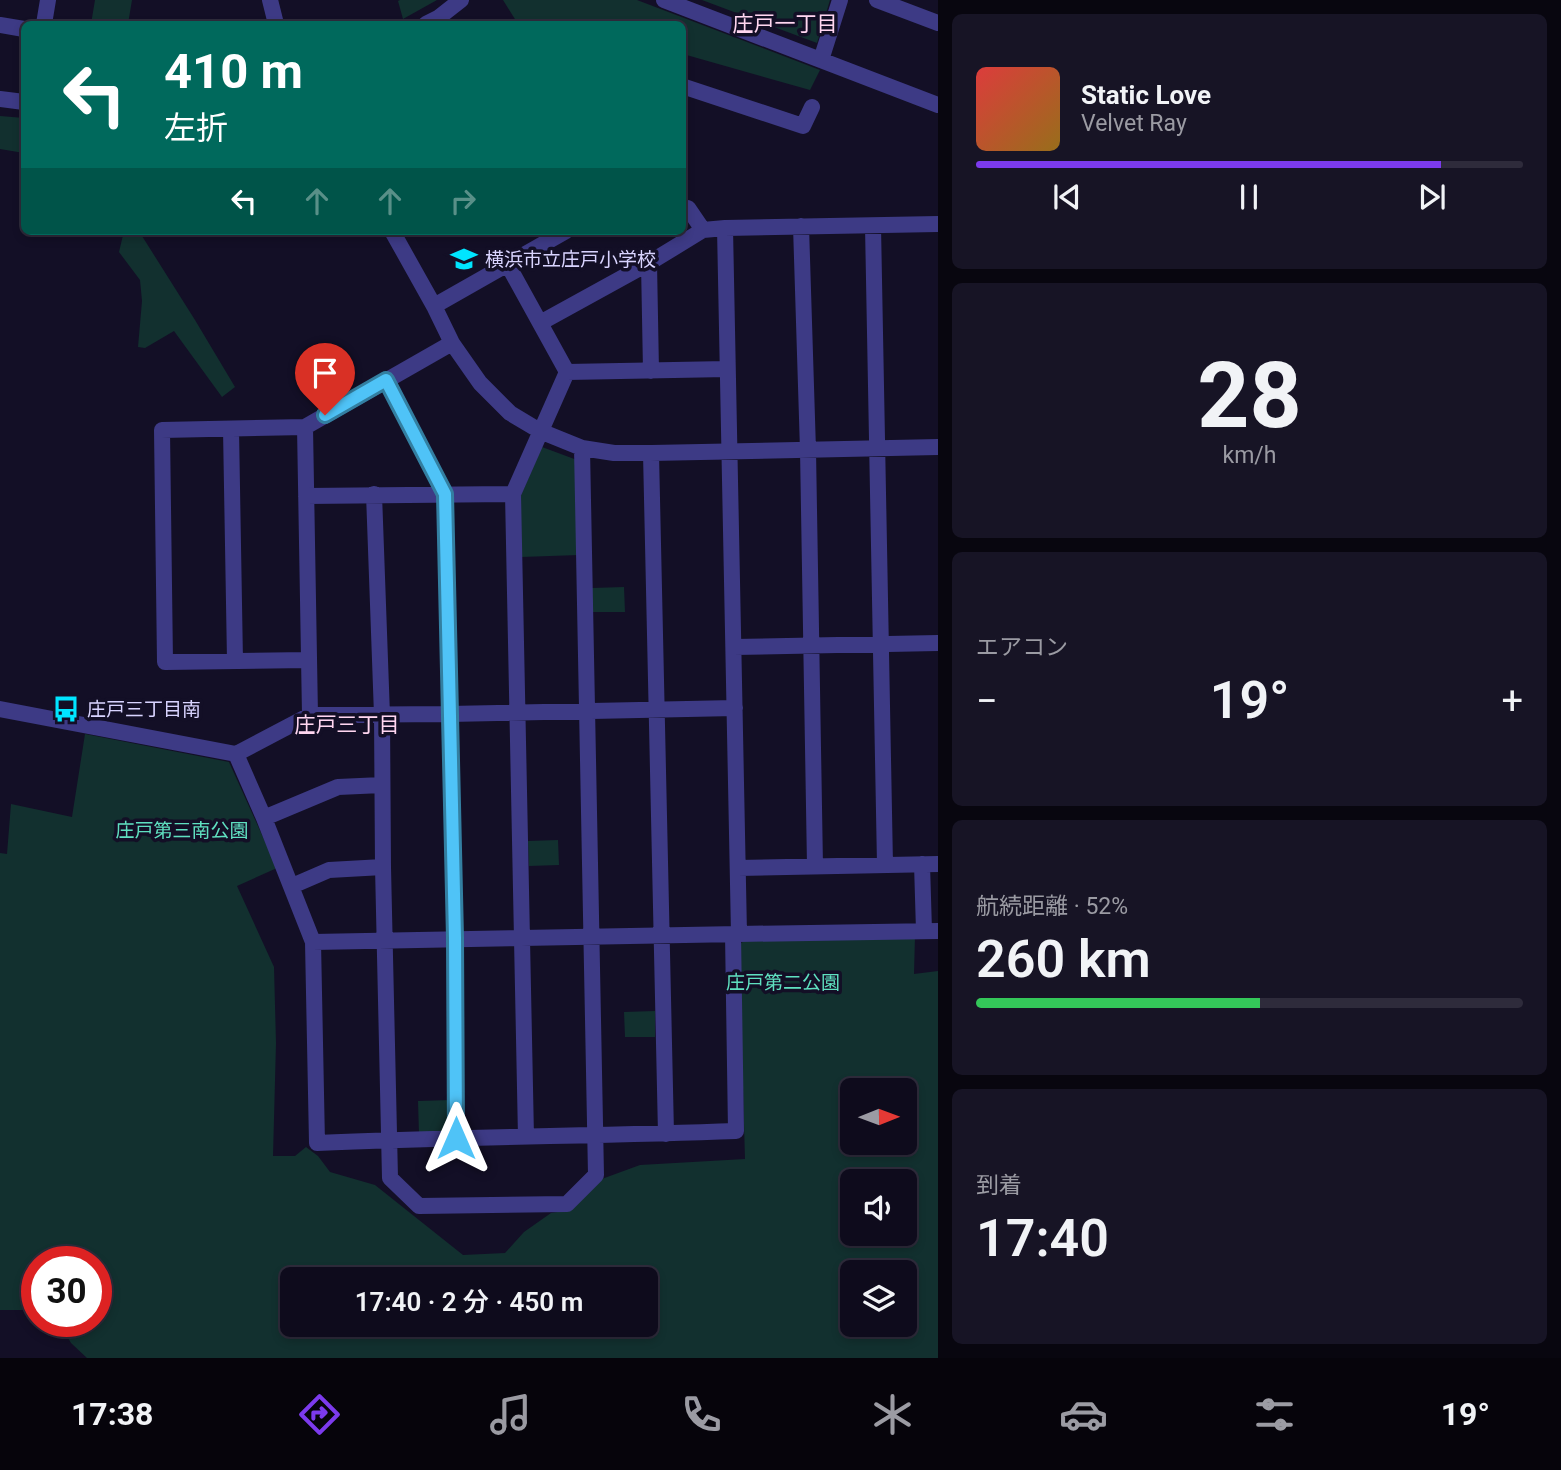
<!DOCTYPE html>
<html lang="ja">
<head>
<meta charset="utf-8">
<style>
	body { margin:0; font-family:Roboto,"Noto Sans JP",sans-serif; background:#171425; color:#f1f3f6; height:100vh; display:flex; flex-direction:column; font-size:26px; white-space:nowrap }
	* { box-sizing:border-box; margin:0 }
	p { font-size:23px; color:#9b9ba3 }
	.icon { flex:none; width:38px; height:38px; fill:none; stroke:currentColor; stroke-width:2; stroke-linecap:round; stroke-linejoin:round }
	.map { position:relative; flex:1; overflow:hidden }
	.side { display:flex; flex-direction:column; gap:14px; padding:14px; background:#08060f; width:623px }
	.side>* { flex:none }
	.banner { position:absolute; left:21px; top:21px; width:665px; height:214px; border-radius:10px; box-shadow:0 4px 10px #0003,0 0 0 2px #2e2b3b; background:#00695c; color:#fff; overflow:hidden }
	.needle { width:46px; rotate:89deg }
	.controls { position:absolute; left:840px; top:1078px; display:grid; gap:14px }
	.controls a { display:grid; place-items:center; width:77px; height:77px; border-radius:10px; background:#0e0b1c; box-shadow:0 4px 10px #0003,0 0 0 2px #2e2b3b; font-size:35px }
	.speed { position:absolute; left:21px; top:1246px; display:flex; gap:14px; font-size:35px; font-weight:700; text-align:center }
	.speed>* { display:grid; place-content:center; width:91px; height:91px; border-radius:50%; background:#0e0b1c; box-shadow:0 4px 10px #0003,0 0 0 2px #2e2b3b; line-height:1 }
	.speed .limit { border:10px solid #d22; background:#fff; color:#111 }
	.pin { position:absolute; display:grid; place-items:center; width:60px; height:60px; color:#fff; margin:-72px -30px; border-radius:50% 50% 50% 0; rotate:-45deg; box-shadow:0 0 7px #0007 }
	.pin .icon { rotate:45deg }
	.me { position:absolute; width:77px; margin:-38px; rotate:0deg; stroke-linejoin:round; filter:drop-shadow(0 0 5px #0008) }
	.turn { display:flex; align-items:center; gap:24px; height:147px; padding:0 28px; font-size:32px }
	.turn .icon { width:91px; height:91px; stroke-width:2.5 }
	.turn b { display:block; font-size:49px; line-height:60px }
	.lanes { display:flex; align-items:center; height:66px; padding:0 28px; background:#0003; justify-content:center; gap:35px; direction:ltr }
	.lanes .off { opacity:.35 }
	.big { font-size:52px; font-weight:600; line-height:1.1 }
	.side .card { flex:1; display:flex; flex-direction:column; justify-content:center; gap:10px; min-width:0; padding:0 24px; border-radius:10px; background:#171425 }
	.side .dial { align-items:center; gap:0 }
	.dial b { font-size:91px; line-height:1 }
	.song { display:flex; align-items:center; gap:21px }
	.cover { width:84px; height:84px; border-radius:10px; background:linear-gradient(135deg,hsl(0 70% 55%),hsl(40 70% 35%)) }
	.played { height:7px; border-radius:4px; background:linear-gradient(90deg,#7c3aed 85%,#2e2b3b 85%) }
	.keys { display:flex; justify-content:space-around; direction:ltr }
	.heat { display:flex; justify-content:space-between; align-items:center; font-size:38px; direction:ltr }
	.charge { height:10px; border-radius:5px; background:linear-gradient(90deg,#34c759 52%,#2e2b3b 0) }
	.trip { position:absolute; left:280px; top:1267px; width:378px; height:70px; border-radius:10px; background:#0e0b1c; box-shadow:0 4px 10px #0003,0 0 0 2px #2e2b3b; font-weight:600; line-height:70px; text-align:center }
	.dock { display:flex; height:112px; justify-content:space-around; align-items:center; background:#06040b; color:#9b9ba3 }
	.dock .icon { width:49px; height:49px }
	.dock .active { color:#7c3aed }
	.dock b { font-size:32px; color:#f1f3f6 }
	main { display:flex; flex:1; min-height:0 }
	.map>svg:first-child { display:block }
	.green { fill:#12302f; fill-rule:evenodd }
	.lines { fill:none; stroke-linecap:round; stroke-linejoin:round }
	.minor { stroke:#3d3a85; stroke-width:16 }
	.route-casing { stroke:#337fa1; stroke-width:18 }
	.route { stroke:#4fc3f7; stroke-width:12 }
	.labels { text-anchor:middle; dominant-baseline:central; stroke-width:7; stroke-linejoin:round; paint-order:stroke }
	.poi-label { font-size:19px; fill:#d9d4ff; stroke:#130f26; text-anchor:start }
	.park-label { font-size:19px; fill:#5fe0c0; stroke:#130f26 }
	.neighbourhood-label { font-size:21px; fill:#ffd6f0; stroke:#130f26 }
</style>
</head>
<body>
<main>
<div class="map">
<svg width="938" height="1358" viewBox="0 0 938 1358">
	<rect width="100%" height="100%" fill="#130f26"/>
	<path class="green" d="M95,0H132L128,24H91Z
		M400,0H437L403,19L398,1Z
		M503,0H637L820,70L810,90L683,54L682,24H518Z
		M702,0H830L817,43Z
		M0,116L24,118V153L0,149Z
		M124,231H143L142,236L195,320L235,387L222,397L174,331L145,348L138,347L142,301L140,280L119,252Z
		M542,447L577,460L579,555L521,557L518,502Z
		M624,587L625,612H592V588Z
		M85,734L229,762L277,868L237,886L274,967L276,1043L273,1156H295L306,1147L318,1156L330,1172L375,1185L463,1255L505,1253L524,1232L551,1213L570,1210L599,1180L640,1165L745,1159L739,945L745,940L915,936L914,974L938,971V1358H87L71,1343L58,1321H96V1262H37V1310H0V853L7,854L11,804L72,817ZM852,1090H905V1143H852ZM852,1181H905V1234H852ZM852,1272H905V1325H852ZM292,1279H646V1325H292Z
		M558,840L559,865L529,866L528,841Z
		M655,1011V1037H625L624,1012Z
		M451,1100L452,1128L445,1133L419,1134L418,1101Z"/>
	<g class="lines">
		<path class="minor" d="M270,0L276,24
			M664,0L938,105
			M877,0L938,23
			M44,24L48,0
			M426,24L438,18L461,0
			M0,25L24,29
			M821,60L840,0
			M682,86L803,126L812,107
			M0,99L24,102
			M688,208L703,230
			M801,226L808,450L815,866
			M873,226L885,865
			M392,231L434,306L452,343L480,383L510,413L540,431L582,448L614,453H651L938,447
			M649,263L651,371
			M508,265L567,372L513,494L526,1137
			M434,306L566,231
			M540,323L649,263L703,230L725,228
			M567,372L727,369
			M386,380L445,494L455,938L456,1138
			M305,427L162,430L165,662L308,660
			M231,429L235,661
			M651,453L666,1134
			M374,494L382,715L383,867L390,1178L419,1206L567,1204L596,1175L582,448
			M306,496L513,494
			M734,647L938,643
			M0,709L236,754L264,818L313,942L739,934L725,228L938,224
			M310,715L449,714L735,708
			M236,754L310,715L305,427L452,343
			M264,818L338,787L382,785
			M922,864L924,931
			M738,868L938,864
			M292,886L329,870L383,867
			M739,934L938,931
			M313,942L317,1143C457,1137 596,1136 736,1131L733,934"/>
	</g>
	<g class="lines">
		<g class="route-casing">
			<path id="route" d="M325,415L386,380L445,494L455,938L456,1138"/>
		</g>
		<use href="#route" class="route"/>
	</g>
	<defs>
		<g id="school-bare" transform="scale(2.1)"><path d="M0-5L7-2L0 1L-7-2ZM-4 1L0 2.5L4 1V4Q0 6-4 4Z" fill="#00e5ff" stroke="#130f26" stroke-width="2.5" paint-order="stroke"/></g>
		<g id="bus-bare" transform="scale(2.1)"><path d="M-5-6H5V4H4V6H2V4H-2V6H-4V4H-5ZM-3.5-4V0h7V-4ZM-3.5 1.2v1.5H-2V1.2ZM2 1.2v1.5H3.5V1.2Z" fill="#00e5ff" stroke="#130f26" stroke-width="2.5" paint-order="stroke"/></g>
	</defs>
	<g fill-rule="evenodd">
		<use href="#school-bare" x="464" y="259"/>
		<use href="#bus-bare" x="66" y="709"/>
	</g>
	<g class="labels">
		<g class="poi-label">
			<text x="485" y="259">横浜市立庄戸小学校</text>
			<text x="87" y="709">庄戸三丁目南</text>
		</g>
		<g class="park-label">
			<text x="182" y="830">庄戸第三南公園</text>
			<text x="783" y="982">庄戸第二公園</text>
		</g>
		<g class="neighbourhood-label">
			<text x="785" y="24">庄戸一丁目</text>
			<text x="347" y="725">庄戸三丁目</text>
		</g>
	</g>
</svg>
<div class="controls">
<a><svg class="needle" viewBox="-14 -14 28 28"><path d="M0-13l5 13h-10z" fill="#e53935"/><path d="M0 13l5-13h-10z" fill="#9b9ba3"/></svg></a>
<a><svg class="icon" aria-label="sound" viewBox="0 0 24 24"><path d="M4 9h4l5-4v14l-5-4H4zM17 9q2 3 0 6"/></svg></a>
<a><svg class="icon" aria-label="layers" viewBox="0 0 24 24"><path d="M12 4l9 5-9 5-9-5zM3 14l9 5 9-5"/></svg></a>
</div>
<div class="speed"><div class="limit">30</div></div>
<div class="pin" style="left:325px;top:415px;background:#d93025"><svg class="icon" aria-label="arrive" viewBox="0 0 24 24"><path d="M6 21V4h12l-3 4 3 4H6"/></svg></div>
<svg class="me" style="left:456px;top:1138px" viewBox="-20 -20 40 40"><path d="M0-17L14 15 0 8-14 15z" fill="#4fc3f7" stroke="#fff" stroke-width="4"/></svg>
<div class="trip">17:40 · 2 分 · 450 m</div>
<div class="banner">
<div class="turn"><svg class="icon" aria-label="left" viewBox="0 0 24 24"><path d="M17 20v-9H6M10 6l-5 5 5 5"/></svg><div><b>410 m</b>左折</div></div>
<div class="lanes"><svg class="icon" aria-label="left" viewBox="0 0 24 24"><path d="M17 20v-9H6M10 6l-5 5 5 5"/></svg><svg class="icon off" aria-label="ahead" viewBox="0 0 24 24"><path d="M12 20V5M6 11l6-6 6 6"/></svg><svg class="icon off" aria-label="ahead" viewBox="0 0 24 24"><path d="M12 20V5M6 11l6-6 6 6"/></svg><svg class="icon off" aria-label="right" viewBox="0 0 24 24"><path d="M7 20v-9h11M14 6l5 5-5 5"/></svg></div>
</div>
</div>
<section class="side">
<div class="card">
<div class="song"><i class="cover"></i><div><b>Static Love</b><p>Velvet Ray</p></div></div>
<div class="played"></div>
<div class="keys"><svg class="icon" aria-label="previous" viewBox="0 0 24 24"><path d="M18 5L8 12l10 7zM5 5v14"/></svg><svg class="icon" aria-label="pause" viewBox="0 0 24 24"><path d="M8 5v14M16 5v14"/></svg><svg class="icon" aria-label="next" viewBox="0 0 24 24"><path d="M6 5l10 7-10 7zM19 5v14"/></svg></div>
</div>
<div class="card dial"><b>28</b><p>km/h</p></div>
<div class="card"><p>エアコン</p>
<div class="heat"><a>−</a><b class="big">19°</b><a>+</a></div>
</div>
<div class="card"><p>航続距離 · 52%</p><b class="big">260 km</b><div class="charge"></div></div>
<div class="card"><p>到着</p><b class="big">17:40</b></div>
</section>
</main>
<nav class="dock">
<b>17:38</b>
<svg class="icon active" aria-label="directions" viewBox="0 0 24 24"><path d="M12 3l9 9-9 9-9-9zM9 14v-3h6M13 9l2 2-2 2"/></svg>
<svg class="icon" aria-label="music" viewBox="0 0 24 24"><path d="M9 18V5l10-2v13"/><circle cx="6" cy="18" r="3"/><circle cx="16" cy="16" r="3"/></svg>
<svg class="icon" aria-label="phone" viewBox="0 0 24 24"><path d="M5 4h4l2 5-3 2q2 4 5 5l2-3 5 2v4C11 20 4 13 5 4z"/></svg>
<svg class="icon" aria-label="climate" viewBox="0 0 24 24"><path d="M12 3v18M4 7l16 10M4 17L20 7"/></svg>
<svg class="icon" aria-label="car" viewBox="0 0 24 24"><path d="M5 17H2v-5l4-1 3-4h7l3 4 3 1v5h-3M9 17h6M6 11h13"/><circle cx="7" cy="17" r="2"/><circle cx="17" cy="17" r="2"/></svg>
<svg class="icon" aria-label="filters" viewBox="0 0 24 24"><path d="M4 7h16M4 17h16"/><circle cx="9" cy="7" r="2"/><circle cx="15" cy="17" r="2"/></svg>
<b>19°</b>
</nav>
</body>
</html>
